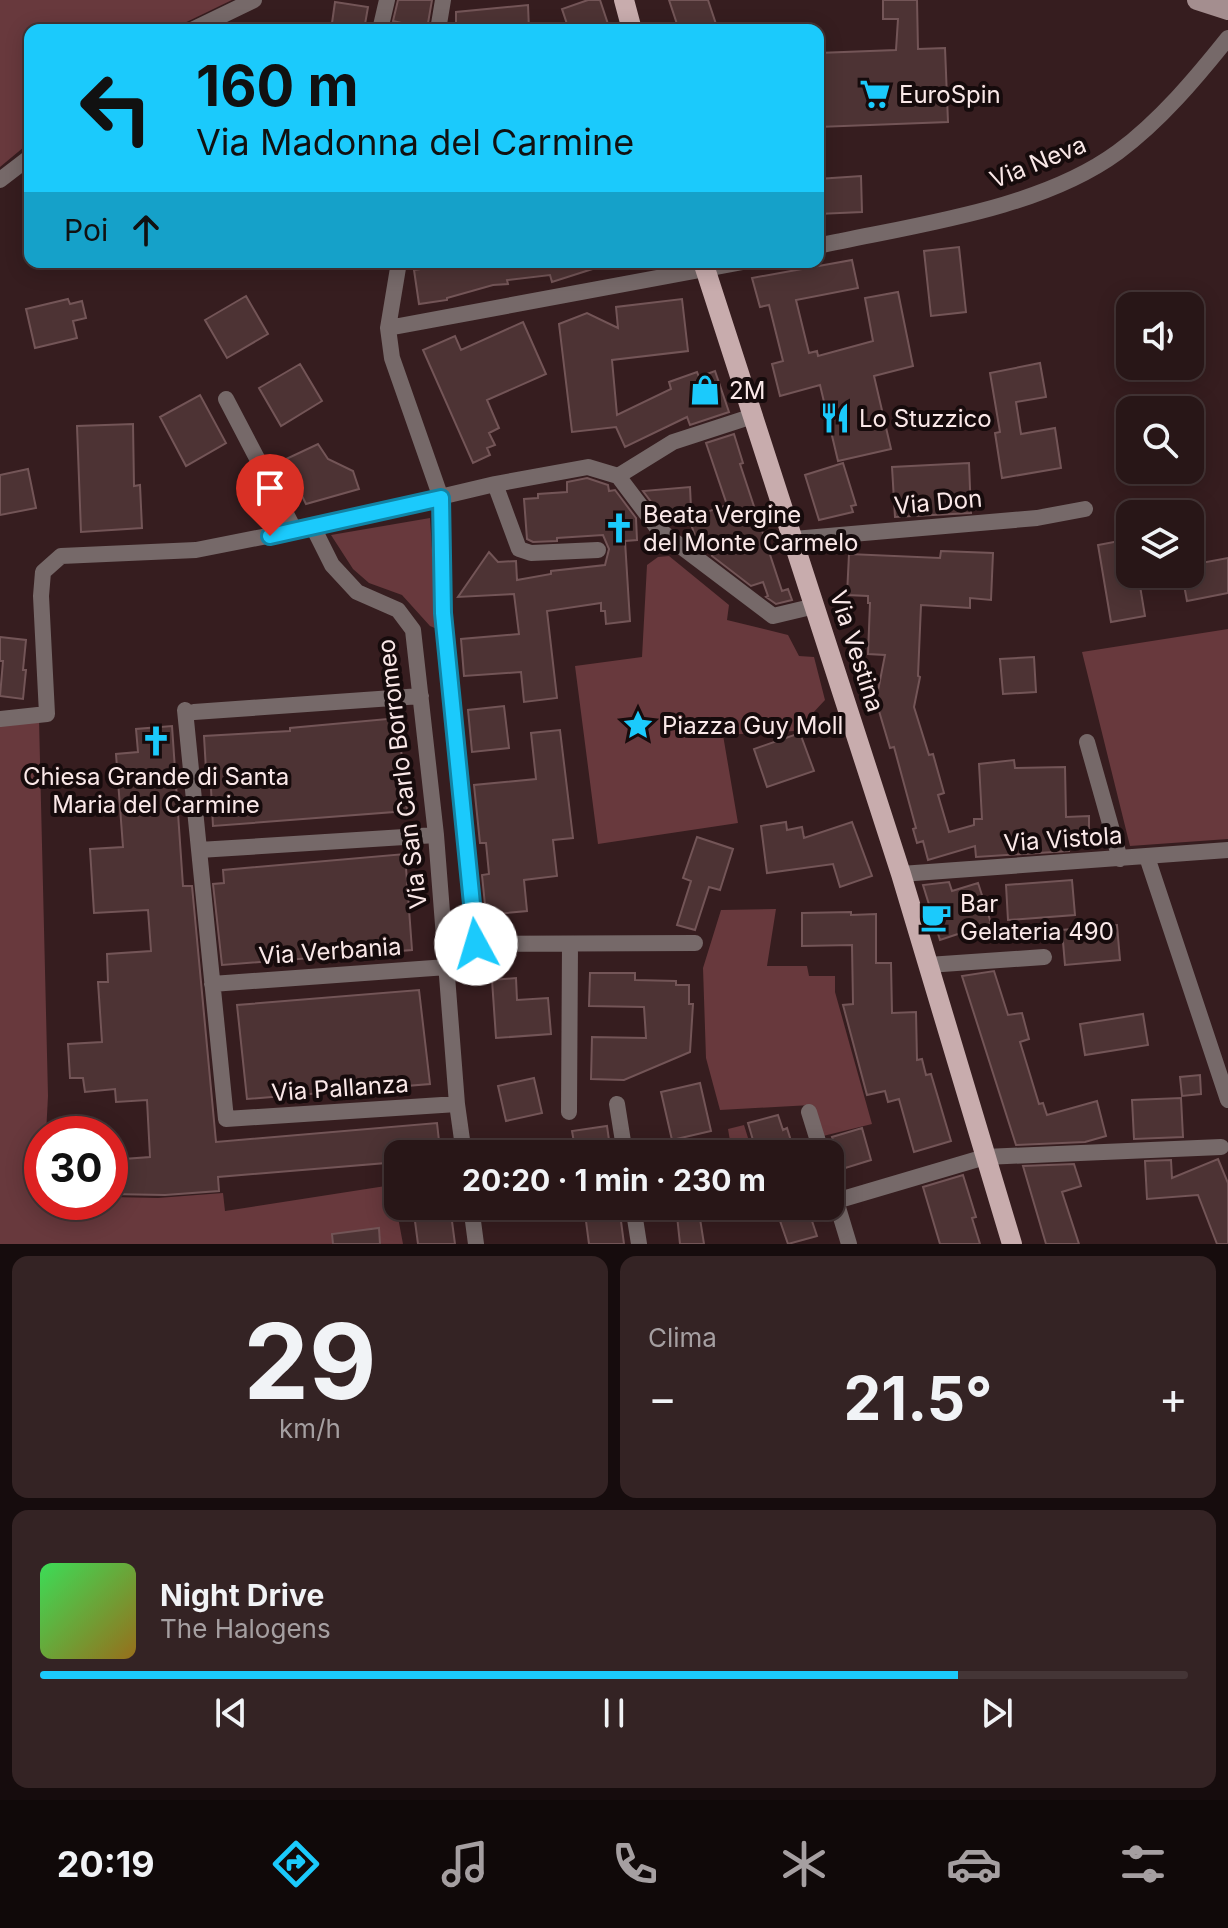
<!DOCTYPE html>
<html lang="it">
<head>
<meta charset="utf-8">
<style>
	body { margin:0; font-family:Inter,sans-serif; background:#342324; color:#f1f3f6; height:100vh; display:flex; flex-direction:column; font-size:30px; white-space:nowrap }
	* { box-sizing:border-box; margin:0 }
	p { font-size:26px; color:#a59fa1 }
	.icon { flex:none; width:44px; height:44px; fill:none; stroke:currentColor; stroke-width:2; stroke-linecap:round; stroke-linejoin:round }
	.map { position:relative; height:1244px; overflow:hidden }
	.sheet { display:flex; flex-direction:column; gap:12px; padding:12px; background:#160c0d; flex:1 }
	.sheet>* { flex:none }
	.guide { position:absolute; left:24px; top:24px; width:800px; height:244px; border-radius:16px; box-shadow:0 4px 20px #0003,0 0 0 2px #443536; background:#1bcafc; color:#111; overflow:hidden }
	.controls { position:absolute; left:1116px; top:292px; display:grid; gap:16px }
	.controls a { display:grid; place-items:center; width:88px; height:88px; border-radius:16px; background:#281617; box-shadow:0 4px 20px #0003,0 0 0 2px #443536; font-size:40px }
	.speed { position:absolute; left:24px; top:1116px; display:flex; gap:16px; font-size:40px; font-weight:700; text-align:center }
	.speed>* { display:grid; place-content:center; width:104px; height:104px; border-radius:50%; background:#281617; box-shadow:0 4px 20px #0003,0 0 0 2px #443536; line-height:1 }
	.speed .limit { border:12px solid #d22; background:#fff; color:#111 }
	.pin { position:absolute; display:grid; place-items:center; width:68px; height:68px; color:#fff; margin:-82px -34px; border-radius:50% 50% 50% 0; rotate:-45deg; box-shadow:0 0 8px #0007 }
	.pin .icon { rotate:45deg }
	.me { position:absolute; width:88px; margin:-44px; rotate:354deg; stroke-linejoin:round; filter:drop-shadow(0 0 6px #0008) }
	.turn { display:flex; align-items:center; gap:28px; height:168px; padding:0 40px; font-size:36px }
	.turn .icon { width:104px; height:104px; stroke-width:2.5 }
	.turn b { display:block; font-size:56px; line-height:68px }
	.then { display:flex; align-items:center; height:76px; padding:0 40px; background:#0003; gap:16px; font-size:30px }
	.big { font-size:60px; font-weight:700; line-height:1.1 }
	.sheet .widget { flex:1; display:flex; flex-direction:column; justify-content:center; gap:12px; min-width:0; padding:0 28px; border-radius:16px; background:#342324 }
	.sheet .dial { align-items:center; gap:0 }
	.dial b { font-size:104px; line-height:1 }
	.song { display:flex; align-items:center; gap:24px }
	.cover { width:96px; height:96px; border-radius:12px; background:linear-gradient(135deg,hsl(130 70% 55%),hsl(40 70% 35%)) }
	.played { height:8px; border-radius:4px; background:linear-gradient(90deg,#1bcafc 80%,#443536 80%) }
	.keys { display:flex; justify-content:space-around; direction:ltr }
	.heat { display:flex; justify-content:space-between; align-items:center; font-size:44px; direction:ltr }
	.sheet .tiles { flex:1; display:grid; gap:12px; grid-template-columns:1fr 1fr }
	.widget:last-child { grid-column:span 2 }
	.trip { position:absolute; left:384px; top:1140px; width:460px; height:80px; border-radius:16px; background:#281617; box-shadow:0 4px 20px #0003,0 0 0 2px #443536; font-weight:700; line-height:80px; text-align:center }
	.menu { display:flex; height:128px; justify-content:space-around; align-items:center; background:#100909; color:#a59fa1 }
	.menu .icon { width:56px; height:56px }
	.menu .selected { color:#1bcafc }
	.menu b { font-size:36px; color:#f1f3f6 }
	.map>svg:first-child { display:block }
	.green { fill:#68393d }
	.building { fill:#4d3334; stroke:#735557; stroke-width:2 }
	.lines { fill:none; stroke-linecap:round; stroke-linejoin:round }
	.street { stroke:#766969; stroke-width:16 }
	.secondary { stroke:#a48e8f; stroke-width:20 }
	.primary { stroke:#c8acad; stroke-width:20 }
	.route-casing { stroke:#1283a4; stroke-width:20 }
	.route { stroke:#1bcafc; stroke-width:14 }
	.labels { text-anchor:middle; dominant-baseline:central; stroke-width:8; stroke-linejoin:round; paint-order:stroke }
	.poi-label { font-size:24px; fill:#fae8e8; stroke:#160b0c; text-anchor:start }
	.street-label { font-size:24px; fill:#fae8e8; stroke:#160b0c }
</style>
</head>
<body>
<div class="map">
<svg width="1228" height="1244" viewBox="0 0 1228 1244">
	<rect width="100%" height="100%" fill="#361d1f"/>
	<path class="green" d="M0,0H232L170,30H30V142L0,167Z
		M430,518L437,629L430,626L402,595L369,583L353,569L331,535Z
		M669,556L729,605L727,620L788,635L799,656L814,657L825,700L811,715L814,730L723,735L738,823L598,844L575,666L642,657L647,565L658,557Z
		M1228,629V839L1130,846L1082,652Z
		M39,719L48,1096L46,1134H42V1202H110V1197L158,1198L223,1193L225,1211L392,1185L403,1244H0V724Z
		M776,909L767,966H807L809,976H835V992L872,1124L819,1137L811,1105L720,1110L706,1058L703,968L721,910Z
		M744,1125L753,1154H713L731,1147L728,1129Z
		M713,1206H743L745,1213L714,1215Z"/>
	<path class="building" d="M398,0H432L427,29L393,21Z
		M588,0H600L610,30H569L562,9Z
		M669,0H708L717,27L708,30H679Z
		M883,0H917L918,49L945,48L948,122L818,127V53L896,50L898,19H883Z
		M335,2L368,7L364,30H331Z
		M528,5L529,30H456V12Z
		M861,176L862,212L818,214V179Z
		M959,247L966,312L931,316L924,251Z
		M852,260L858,288L796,300L809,353L817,351L818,356L873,341L865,298L898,292L913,366L874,376L891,449L838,461L820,385L780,396L772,364L783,361L769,305L760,307L752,278Z
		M446,262H604L605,265L552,282L550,275L507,280L508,284L493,285L447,298V300L419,304L414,270L447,265Z
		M246,296L268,334L227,358L205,320Z
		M68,299L70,304L82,301L86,318L73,321L77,338L35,348L26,309Z
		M682,299L688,351L612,360L617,415L671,389L669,382L697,372L699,377L715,371L729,412L690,425L687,417L625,447L616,427L572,432L559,324L587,313L618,328L616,307Z
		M523,322L546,374L487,400L499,428L489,433L495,445L487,448L490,455L473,463L423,350L455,336L461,350Z
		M1040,363L1046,397L1016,402L1021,434L1055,428L1061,468L1002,478L995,433L1000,432L990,373Z
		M300,364L322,401L281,426L259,388Z
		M200,395L226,443L186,466L160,417Z
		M133,424L134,486L140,485L142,528L81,532L77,426Z
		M734,434L743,463L740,464L782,591L788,589L792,600L776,604L766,597L768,596L763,582L751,586L712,556L706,536L696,539L689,518L727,505L706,443Z
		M318,444L328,459L353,471L359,489L306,504L284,460Z
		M843,463L856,505L851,506L853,512L819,520L805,475Z
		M969,463L971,513L895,517L892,467Z
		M28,469L36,508L0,515V475Z
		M587,478L608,485L609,491L615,490L636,518L637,540L625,541L630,621L606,624L605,611H601V603L547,611L557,698L524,702L521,672L464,676L461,639L519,634L514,594L458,597L489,552L498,562L516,561L517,580L551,574V571L605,565L609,549L603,535L557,538V541L533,542L527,539L524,499L538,498V494L567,492V482Z
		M690,487L691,508L658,511L643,491Z
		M1130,539V574H1138L1145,616L1111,622L1098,545Z
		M941,551L993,553L991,600L970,598V608L921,605L918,676L920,677L914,707L929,755L933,754L944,793L938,795L949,832L974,825V819H982L979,764L1014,760L1015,768L1065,767L1066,817L1089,816V834L1068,835L1069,851L976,857L975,846L928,860L923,841L917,843L913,829L916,828L894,747L890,748L876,701L885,655L868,654L870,603H868V596L847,595L849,554L940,558Z
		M1228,558V593L1187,601L1182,574H1190V565Z
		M0,637L26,640L23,670H26L23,699L0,696L3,661H0Z
		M1034,657L1036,692L1003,694L1000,659Z
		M504,706L509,748L472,752L468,710Z
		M398,718L407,811L213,826L210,770H206L204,736L290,731V728Z
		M172,726L183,886H192L216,1142L437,1123L440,1150L398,1154V1157L386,1158V1163L218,1177L219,1191L165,1195L110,1194V1160L150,1157L147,1100L116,1102L115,1089L85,1092L83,1078H70L68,1044L102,1042L98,982H108L107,954L151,951L148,910L94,913L90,849L123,847L116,754L138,752L136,729Z
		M560,730L573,838L553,840L557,876L524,880L527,911L486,915L482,875L489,874L486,843H480L474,785L536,779L531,733Z
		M800,733L814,771L767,787L754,749Z
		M786,822L787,830L802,827L804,838L852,822L872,876L840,887L833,864L767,873L761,826Z
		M697,837L733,849L720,890L709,887L695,930L677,925L691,881L683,878Z
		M405,854L412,950L222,965L213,884L224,883L223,870Z
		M1072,880L1075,915L1008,920L1006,885Z
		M949,882L952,891L978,883L991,923L940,940L923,885Z
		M851,912V915L876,914V963H891L892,1013L916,1012L917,1060L922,1059L926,1075L931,1074L951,1141L914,1152L899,1099L888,1102L885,1091L867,1095L843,1005L853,1004L852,945L802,946V913Z
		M1117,925L1120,960L1065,965L1062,930Z
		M994,971L1008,1015L1022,1013L1029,1039L1020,1042L1039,1104L1043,1103L1047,1115L1097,1101L1106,1136L1085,1142L1016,1145L962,976Z
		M590,973H635V980L676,981V985H689V1004H693L690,1052L624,1080L591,1079L592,1037L646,1038L644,1007L589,1006Z
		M516,978L517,1000L548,998L551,1034L496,1038L492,980Z
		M419,990L430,1084L247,1099L237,1005Z
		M1143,1014L1148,1045L1085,1055L1080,1024Z
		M1200,1075L1201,1094L1182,1096L1180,1077Z
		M534,1078L542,1113L506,1121L498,1086Z
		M700,1083L711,1131L672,1140L661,1092Z
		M1181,1098L1183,1137L1134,1139L1132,1100Z
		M778,1115L783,1130L787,1128L792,1144L757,1154L748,1123Z
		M607,1126L611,1154H576L572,1131Z
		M862,1128L871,1160L842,1169L832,1137Z
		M1218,1159L1228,1183V1244H1217L1198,1195L1147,1199L1145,1161L1171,1160L1172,1178Z
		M1074,1164L1081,1186L1062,1192L1079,1244H1046L1023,1166Z
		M963,1175L976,1217L972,1218L980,1244H940L923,1187Z
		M423,1206H450L455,1244H418L414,1214Z
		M584,1206H619L624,1244H589Z
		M676,1206H698L704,1244H680Z
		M802,1206H807L817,1236L788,1244L778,1215Z
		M379,1228L380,1244H333L332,1234Z"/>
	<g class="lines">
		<path class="street" d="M192,30L254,0
			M380,30L387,0
			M438,30L443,0
			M0,180L30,157
			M818,246C913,225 1039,210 1118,152C1160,121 1196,78 1228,38
			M399,262L388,328L392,358L441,498L443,613L476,944L695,943
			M388,328L743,262
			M226,399L295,531
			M618,476L673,442L753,416
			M495,484L519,549L531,553L598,550
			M313,527L332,565L357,592L398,610L413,630L436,835L457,1104L464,1154
			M794,539L1037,518L1085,509
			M185,710L226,1119L457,1104
			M194,712L421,696
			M0,719L47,714L41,596L43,572L61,556L196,550L313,527L495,484L588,467L618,476L658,529L773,616L815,606
			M1087,742L1120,859
			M199,850L436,835
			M1147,857L1228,1100
			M901,874L1228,850
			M928,965L1044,957
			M212,984L447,967
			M617,1104L625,1154
			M569,1112L570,944
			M809,1112L822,1154
			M830,1181L849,1244
			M836,1201L985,1157L1221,1147
			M471,1206L476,1244
			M633,1206L639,1244"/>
		<path class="secondary" d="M1197,0L1228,10"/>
		<path class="primary" d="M624,0L632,30
			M703,262L901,874L1012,1244"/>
	</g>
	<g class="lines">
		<g class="route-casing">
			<path id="route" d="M270,536L441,498L443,613L476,944"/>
		</g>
		<use href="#route" class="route"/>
	</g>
	<defs>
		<g id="supermarket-bare" transform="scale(2.4)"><path d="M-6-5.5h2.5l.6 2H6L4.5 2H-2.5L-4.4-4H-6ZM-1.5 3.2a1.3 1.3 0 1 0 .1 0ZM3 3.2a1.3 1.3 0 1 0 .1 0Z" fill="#1bcafc" stroke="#160b0c" stroke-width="2.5" paint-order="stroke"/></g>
		<g id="shop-bare" transform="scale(2.4)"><path d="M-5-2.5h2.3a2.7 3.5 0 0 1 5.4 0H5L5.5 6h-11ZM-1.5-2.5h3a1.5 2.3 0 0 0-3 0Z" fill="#1bcafc" stroke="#160b0c" stroke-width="2.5" paint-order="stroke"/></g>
		<g id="restaurant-bare" transform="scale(2.4)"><path d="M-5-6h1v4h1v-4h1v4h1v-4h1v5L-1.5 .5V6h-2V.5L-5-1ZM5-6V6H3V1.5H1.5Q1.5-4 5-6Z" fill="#1bcafc" stroke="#160b0c" stroke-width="2.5" paint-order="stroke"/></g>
		<g id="church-bare" transform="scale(2.4)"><path d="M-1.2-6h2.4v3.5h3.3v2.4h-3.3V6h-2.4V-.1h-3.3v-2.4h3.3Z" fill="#1bcafc" stroke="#160b0c" stroke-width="2.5" paint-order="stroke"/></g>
		<g id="sight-bare" transform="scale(2.4)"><path d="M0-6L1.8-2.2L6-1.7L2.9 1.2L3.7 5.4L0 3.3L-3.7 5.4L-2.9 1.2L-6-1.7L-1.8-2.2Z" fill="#1bcafc" stroke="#160b0c" stroke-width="2.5" paint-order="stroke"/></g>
		<g id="cafe-bare" transform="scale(2.4)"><path d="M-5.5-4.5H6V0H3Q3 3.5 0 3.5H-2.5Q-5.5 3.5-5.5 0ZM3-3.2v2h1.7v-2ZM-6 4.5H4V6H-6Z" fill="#1bcafc" stroke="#160b0c" stroke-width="2.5" paint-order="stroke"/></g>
	</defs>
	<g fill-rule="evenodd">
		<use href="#supermarket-bare" x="875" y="94"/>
		<use href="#shop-bare" x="705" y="390"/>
		<use href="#restaurant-bare" x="835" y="418"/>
		<use href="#church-bare" x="619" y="528"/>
		<use href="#sight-bare" x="638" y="725"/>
		<use href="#church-bare" x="156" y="741"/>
		<use href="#cafe-bare" x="936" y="917"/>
	</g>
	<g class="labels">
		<g class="poi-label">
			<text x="899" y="94">EuroSpin</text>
			<text x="729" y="390">2M</text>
			<text x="859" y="418">Lo Stuzzico</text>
			<text x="643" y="514">Beata Vergine<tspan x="643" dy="28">del Monte Carmelo</tspan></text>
			<text x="662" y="725">Piazza Guy Moll</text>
			<text x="156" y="776" text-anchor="middle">Chiesa Grande di Santa<tspan x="156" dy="28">Maria del Carmine</tspan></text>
			<text x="960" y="903">Bar<tspan x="960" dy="28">Gelateria 490</tspan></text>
		</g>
		<g class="street-label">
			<text transform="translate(1038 162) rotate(-22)">Via Neva</text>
			<text transform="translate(938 502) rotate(-5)">Via Don</text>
			<text transform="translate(857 651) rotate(72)">Via Vestina</text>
			<text transform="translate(402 774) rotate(-97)">Via San Carlo Borromeo</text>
			<text transform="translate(1063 839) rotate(-4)">Via Vistola</text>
			<text transform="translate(330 951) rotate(-4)">Via Verbania</text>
			<text transform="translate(340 1088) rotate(-4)">Via Pallanza</text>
		</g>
	</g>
</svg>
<div class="controls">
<a><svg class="icon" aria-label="sound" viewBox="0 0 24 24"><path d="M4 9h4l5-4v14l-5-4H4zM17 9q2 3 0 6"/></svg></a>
<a><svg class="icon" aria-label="search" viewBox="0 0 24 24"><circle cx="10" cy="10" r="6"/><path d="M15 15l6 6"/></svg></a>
<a><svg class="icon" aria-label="layers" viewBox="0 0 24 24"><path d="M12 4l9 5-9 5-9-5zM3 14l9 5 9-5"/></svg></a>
</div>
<div class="speed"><div class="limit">30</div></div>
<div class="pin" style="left:270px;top:536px;background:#d93025"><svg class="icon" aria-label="arrive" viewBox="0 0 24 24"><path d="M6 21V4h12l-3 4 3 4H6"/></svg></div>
<svg class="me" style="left:476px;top:944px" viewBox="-20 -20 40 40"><circle r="19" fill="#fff"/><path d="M0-13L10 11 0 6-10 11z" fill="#1bcafc"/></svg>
<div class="trip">20:20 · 1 min · 230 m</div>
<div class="guide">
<div class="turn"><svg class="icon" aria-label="left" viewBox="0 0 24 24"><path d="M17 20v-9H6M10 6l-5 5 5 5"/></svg><div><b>160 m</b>Via Madonna del Carmine</div></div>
<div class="then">Poi<svg class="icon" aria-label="ahead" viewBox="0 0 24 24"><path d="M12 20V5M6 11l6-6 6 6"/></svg></div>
</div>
</div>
<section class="sheet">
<div class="tiles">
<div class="widget dial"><b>29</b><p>km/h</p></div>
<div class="widget"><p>Clima</p>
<div class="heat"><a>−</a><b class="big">21.5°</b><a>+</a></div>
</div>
<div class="widget">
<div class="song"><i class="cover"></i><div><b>Night Drive</b><p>The Halogens</p></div></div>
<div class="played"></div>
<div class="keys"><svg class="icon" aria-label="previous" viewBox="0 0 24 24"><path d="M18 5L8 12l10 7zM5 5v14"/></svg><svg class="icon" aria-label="pause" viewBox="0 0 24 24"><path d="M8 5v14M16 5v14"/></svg><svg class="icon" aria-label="next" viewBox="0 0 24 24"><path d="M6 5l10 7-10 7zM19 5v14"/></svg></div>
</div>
</div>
</section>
<nav class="menu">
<b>20:19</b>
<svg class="icon selected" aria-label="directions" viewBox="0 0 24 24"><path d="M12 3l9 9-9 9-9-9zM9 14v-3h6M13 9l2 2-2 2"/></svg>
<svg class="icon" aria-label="music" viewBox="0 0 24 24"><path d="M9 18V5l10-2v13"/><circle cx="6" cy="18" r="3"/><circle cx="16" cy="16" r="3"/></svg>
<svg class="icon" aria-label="phone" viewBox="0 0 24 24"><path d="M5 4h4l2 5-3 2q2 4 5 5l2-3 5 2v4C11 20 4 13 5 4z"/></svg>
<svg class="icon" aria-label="climate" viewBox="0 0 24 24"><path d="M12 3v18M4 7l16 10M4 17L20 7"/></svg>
<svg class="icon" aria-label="car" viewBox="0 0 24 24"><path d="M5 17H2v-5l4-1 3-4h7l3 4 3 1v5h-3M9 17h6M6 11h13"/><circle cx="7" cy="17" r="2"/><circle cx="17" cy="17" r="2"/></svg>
<svg class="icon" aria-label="filters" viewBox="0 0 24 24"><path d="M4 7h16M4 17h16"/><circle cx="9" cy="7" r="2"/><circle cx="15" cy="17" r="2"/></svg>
</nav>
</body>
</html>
